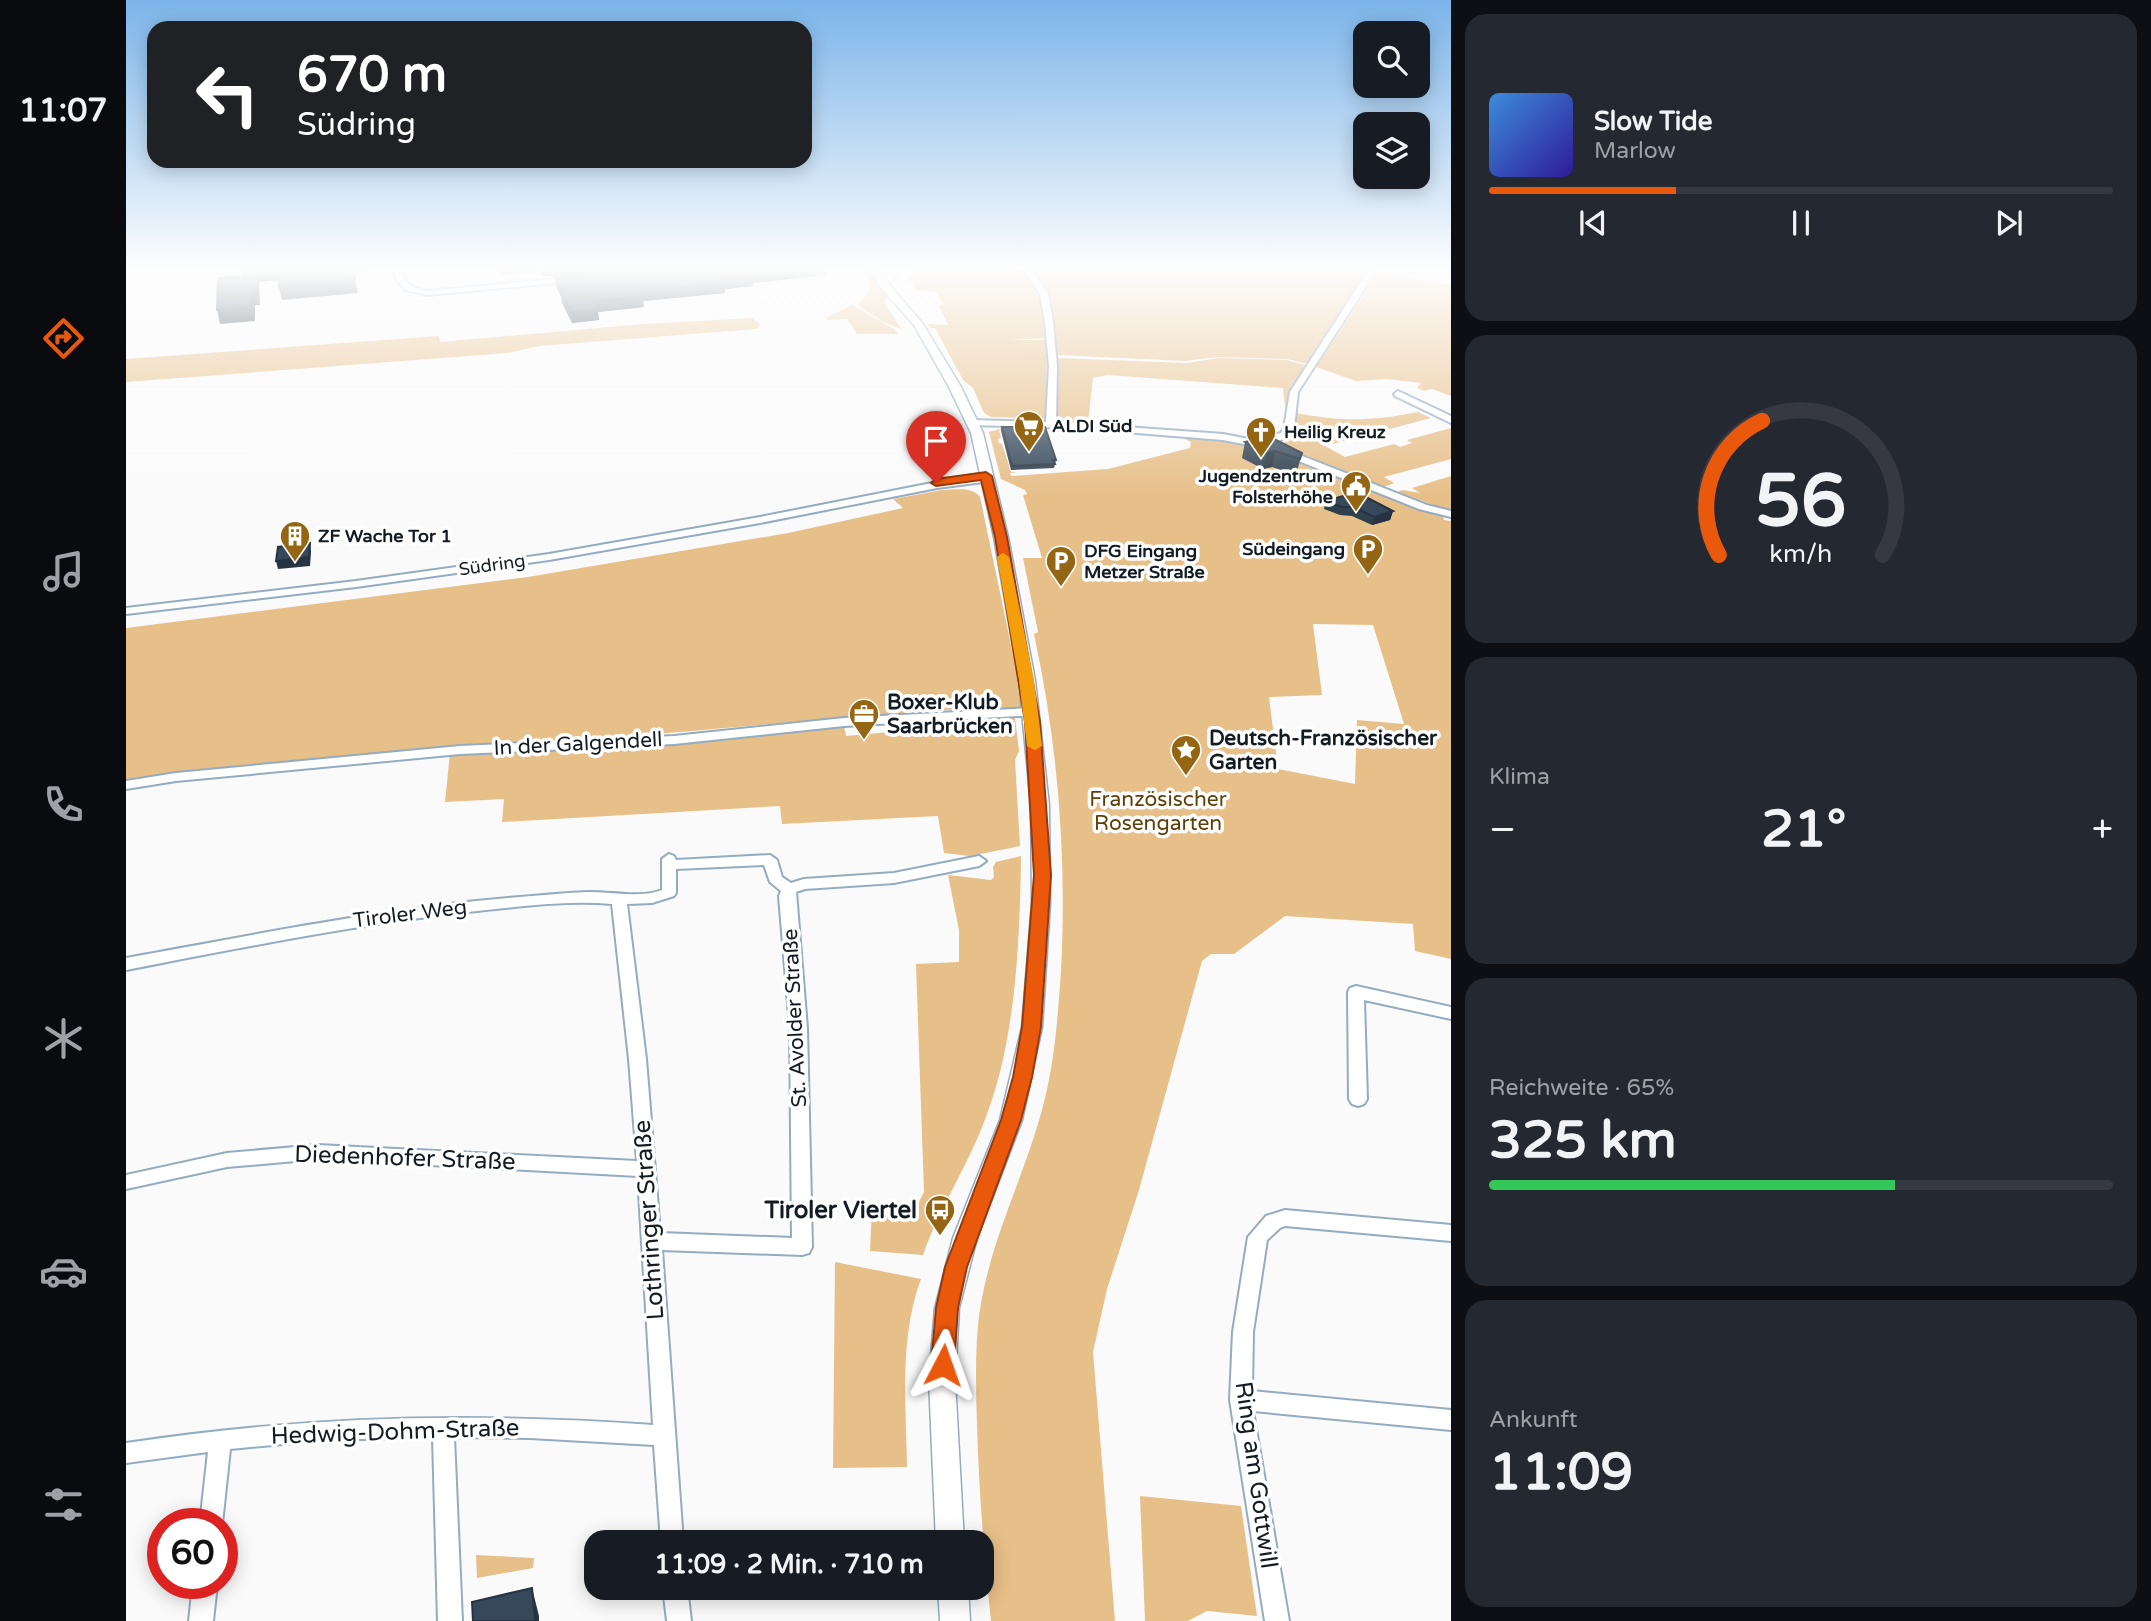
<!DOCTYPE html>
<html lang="de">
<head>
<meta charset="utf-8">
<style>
	body { margin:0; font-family:"Varela Round",sans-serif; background:#242831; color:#f1f3f6; height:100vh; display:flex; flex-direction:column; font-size:26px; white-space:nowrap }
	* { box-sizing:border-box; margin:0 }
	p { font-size:23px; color:#9ea1a6 }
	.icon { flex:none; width:38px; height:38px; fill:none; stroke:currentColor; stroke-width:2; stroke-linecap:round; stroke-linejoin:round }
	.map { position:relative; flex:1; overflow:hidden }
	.sheet { display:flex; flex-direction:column; gap:14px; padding:14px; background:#0d0f14; width:700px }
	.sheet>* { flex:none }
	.guide { position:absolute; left:21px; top:21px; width:665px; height:147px; border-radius:21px; box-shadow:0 4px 18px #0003; background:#202124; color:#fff; overflow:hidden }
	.buttons { position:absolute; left:1227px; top:21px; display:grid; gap:14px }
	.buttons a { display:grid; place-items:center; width:77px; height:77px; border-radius:14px; background:#171b24; box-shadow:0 4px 18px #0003; font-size:35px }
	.speed { position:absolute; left:21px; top:1508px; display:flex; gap:14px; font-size:35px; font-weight:700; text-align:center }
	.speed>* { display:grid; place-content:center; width:91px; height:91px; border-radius:50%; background:#171b24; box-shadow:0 4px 18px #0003; line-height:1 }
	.speed .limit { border:10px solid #d22; background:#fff; color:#111 }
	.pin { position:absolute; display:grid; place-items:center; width:60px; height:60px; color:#fff; margin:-72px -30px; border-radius:50% 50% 50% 0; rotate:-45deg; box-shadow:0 0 7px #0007 }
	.pin .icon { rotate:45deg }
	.me { position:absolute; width:77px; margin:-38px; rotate:4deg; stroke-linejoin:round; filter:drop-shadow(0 0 5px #0008) }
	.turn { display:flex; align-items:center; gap:24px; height:147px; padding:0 35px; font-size:32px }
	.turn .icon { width:91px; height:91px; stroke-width:2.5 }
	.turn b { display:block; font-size:49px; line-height:60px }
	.big { font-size:52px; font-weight:700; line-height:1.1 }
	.sheet .card { flex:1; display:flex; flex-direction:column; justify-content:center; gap:10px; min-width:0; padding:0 24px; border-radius:21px; background:#242831 }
	.sheet .dial { align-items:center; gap:0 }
	.dial svg { height:182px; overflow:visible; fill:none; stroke:#363941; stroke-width:7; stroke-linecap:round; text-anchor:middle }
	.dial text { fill:#f1f3f6; stroke:none }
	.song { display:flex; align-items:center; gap:21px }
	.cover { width:84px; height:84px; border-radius:10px; background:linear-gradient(135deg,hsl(210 70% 55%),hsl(250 70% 35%)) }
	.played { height:7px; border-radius:4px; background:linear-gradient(90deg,#ea580c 30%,#363941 30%) }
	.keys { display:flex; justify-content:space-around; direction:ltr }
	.heat { display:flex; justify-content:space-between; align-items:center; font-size:38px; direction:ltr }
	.charge { height:10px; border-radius:5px; background:linear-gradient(90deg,#34c759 65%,#363941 0) }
	.trip { position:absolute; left:458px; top:1530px; width:410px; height:70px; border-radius:21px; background:#171b24; box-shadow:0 4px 18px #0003; font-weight:700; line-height:70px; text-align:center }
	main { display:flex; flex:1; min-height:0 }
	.tabs { display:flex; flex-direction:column; width:126px; justify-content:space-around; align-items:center; background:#090b0e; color:#9ea1a6 }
	.tabs .icon { width:49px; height:49px }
	.tabs .on { color:#ea580c }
	.tabs b { font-size:32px; color:#f1f3f6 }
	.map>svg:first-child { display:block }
	.green { fill:#e7bf88; fill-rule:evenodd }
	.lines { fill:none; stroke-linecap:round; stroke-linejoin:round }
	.minor-casing { stroke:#95abc0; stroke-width:4 }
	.major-casing { stroke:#95abc0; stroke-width:3 }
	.minor { fill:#fff; fill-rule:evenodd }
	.major { fill:#fff; fill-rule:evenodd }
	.wall { fill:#2e3f4e }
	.shaded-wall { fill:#263340 }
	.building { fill:#36495b; stroke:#263340; stroke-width:2 }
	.route { fill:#ea580c; stroke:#983908; stroke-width:2 }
	.slow { fill:#f59e0b }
	.labels { text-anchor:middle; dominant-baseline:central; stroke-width:7; stroke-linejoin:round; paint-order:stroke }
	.far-poi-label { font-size:18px; font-weight:bold; fill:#131c23; stroke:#fff; text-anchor:start }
	.far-street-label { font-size:18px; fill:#131c23; stroke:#fff }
	.poi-label { font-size:21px; font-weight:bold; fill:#131c23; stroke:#fff; text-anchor:start }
	.street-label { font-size:21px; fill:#131c23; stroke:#fff }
	.park-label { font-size:21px; fill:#5f3f08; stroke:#fff }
	.near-street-label { font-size:24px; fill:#131c23; stroke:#fff }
	.near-poi-label { font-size:24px; font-weight:bold; fill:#131c23; stroke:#fff; text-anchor:end }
</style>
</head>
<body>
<main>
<nav class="tabs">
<b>11:07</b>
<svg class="icon on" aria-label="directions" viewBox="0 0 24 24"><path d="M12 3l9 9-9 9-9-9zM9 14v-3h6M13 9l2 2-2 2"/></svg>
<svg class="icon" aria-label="music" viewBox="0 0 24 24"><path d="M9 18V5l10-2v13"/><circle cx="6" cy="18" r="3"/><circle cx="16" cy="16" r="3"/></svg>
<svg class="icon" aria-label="phone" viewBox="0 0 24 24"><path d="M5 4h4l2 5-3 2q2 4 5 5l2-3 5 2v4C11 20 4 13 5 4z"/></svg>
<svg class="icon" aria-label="climate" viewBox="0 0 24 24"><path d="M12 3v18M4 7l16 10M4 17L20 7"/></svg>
<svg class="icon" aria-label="car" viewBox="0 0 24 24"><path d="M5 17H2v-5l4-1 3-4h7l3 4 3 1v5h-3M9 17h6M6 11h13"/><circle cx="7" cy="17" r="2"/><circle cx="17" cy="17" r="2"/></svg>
<svg class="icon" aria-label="filters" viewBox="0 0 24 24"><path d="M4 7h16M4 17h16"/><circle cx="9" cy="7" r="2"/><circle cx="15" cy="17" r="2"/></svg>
</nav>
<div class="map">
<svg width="1325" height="1621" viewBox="0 0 1325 1621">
	<rect width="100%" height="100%" fill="#fafafa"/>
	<path class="green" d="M738,271L747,275L761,298L758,302L775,329L757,322L731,305C744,293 748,287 738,271Z
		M788,271H897L913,296L920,338L882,340H921L920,419L865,417L858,413L847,388L837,380L809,328H804L801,324L822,325L813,306L818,304L810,292L790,290L783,279Z
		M906,271H1243L1185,365L1161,359L1092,357L1059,361L931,355C930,318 927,301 906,271Z
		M1253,272L1325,285V396L1306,389L1298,391L1291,388L1295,383L1261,379L1230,381L1190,367Z
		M726,305L768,329L772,334H731L721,319L702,320L700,318Z
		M626,318L634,324L631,329L413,346L382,353L0,382V359L313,336L314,342L518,324Z
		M931,358L1061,363L1092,358L1160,360L1183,366L1172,384L1164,385L1171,386L1156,433L1160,417L1157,388L982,375L967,378L962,422L929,420Z
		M1292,412L1305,418L1199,446L1219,457L1268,444L1274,447L1286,443L1281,440L1325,428V459L1258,477L1268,483L1258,487L1158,449L1159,440L1169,428L1170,413C1217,422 1245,421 1292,412Z
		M881,427L885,430H873L875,438L872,439L873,443L876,444L885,472L891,473H884L885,476L982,469L1064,448L1065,442L1057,438L1102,442L1113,439L1316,513L1318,520L1325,521V959L1289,951L1287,924L1159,916L1108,954H1085L1076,961L1013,1190L981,1289L967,1352L989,1621H865C858,1556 853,1491 851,1426C850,1392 849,1358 852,1325C860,1246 899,1178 918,1102C929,1059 932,1014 935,971C941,857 932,745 908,634L912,632L897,558H916L897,495L901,494L899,490L875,479L863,432ZM1187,624L1247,625L1278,724L1231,720L1229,784L1152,769L1143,697L1196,695Z
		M1325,476V511L1271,492L1277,490L1294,493L1286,488Z
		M816,490C829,490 846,486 854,497L889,664L895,708C757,709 621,729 483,737V740L0,782V628L402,577L662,533L777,508L767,499Z
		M889,718L893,751L889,760L894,846L844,856L818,853L812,816L656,824L654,806L376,822L378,799L319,802L324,753L718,726L720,736L786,730L788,723Z
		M895,856C894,938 890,1037 861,1114C844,1163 814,1206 797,1255L744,1251L746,1208H790L798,1192L790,964L833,962V930L822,875L865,880L868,877L867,867L870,862Z
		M709,1262L795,1279C773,1337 780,1406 781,1467L707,1468Z
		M1014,1496L1115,1506L1131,1616L1081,1611L1062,1621H1019Z
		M350,1555L408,1558L407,1568L351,1578Z"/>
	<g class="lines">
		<g class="minor-casing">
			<path id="minor" d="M267,271H275C280,285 287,289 302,291L440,278C451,276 461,270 472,271L461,279L440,282L302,295L279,290L272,282Z
				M898,271H906L922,294L927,322L931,366L930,422L1097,434L1128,440L1155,433L1158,428L1164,392L1242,271H1250L1172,392L1168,428L1164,435L1153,441L1141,443L1143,445L1138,448L1097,440L949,428L844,425L842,423L847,420L920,422L923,366L919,322L914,294Z
				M1272,391L1325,416V423L1269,396L1268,394Z
				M1155,450H1161L1301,505L1325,511V517L1293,509L1155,454Z
				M861,476L866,479L865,481L811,488L634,523L423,560L230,587L0,614V608L230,581L423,554L634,517L811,482Z
				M905,708L911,712L910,715L718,726L548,744L334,754L50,781L0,789V781L50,773L334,746L548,736L718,718Z
				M543,854L548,856L550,860L644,855L651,860L656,877L665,883L678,879L768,873L853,856L860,861L853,866L768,883L679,889L670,892L681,1028L686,1247L683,1253L676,1255L536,1250L557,1542H535L528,1445L404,1438L328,1437L336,1621H312L307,1437L201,1440L104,1449L96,1524H74L82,1452L0,1463V1443C177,1416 349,1412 527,1425L512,1176L192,1159L101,1167L0,1189V1175L101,1153L192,1145L511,1161L503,1059L486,904C438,900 390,907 342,912C227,925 114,948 0,970V958C127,935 254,909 382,898C409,896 435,893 462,892C486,891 512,899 536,890V859ZM638,865L644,882L655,891L653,896L664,1028L666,1238L534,1233L520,1059L501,904L526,903L548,896L550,893V869Z
				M1230,986L1325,1007V1019L1238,1000L1241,1099L1238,1104L1232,1106L1226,1104L1223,1099L1222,992L1224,988Z
				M1159,1210L1325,1225V1241L1159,1226L1154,1228L1141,1240L1127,1332L1126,1391L1325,1410V1430L1127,1411L1163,1621H1139L1104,1400L1107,1332L1122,1237L1140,1216Z
				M67,1584H91L87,1621H63Z
				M537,1587H561L565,1621H541Z"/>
		</g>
		<g class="major-casing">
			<path id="major" d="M745,271H754L759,279L764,271H773L766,282H761L797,324L835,387L857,433L882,537L909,680L923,805L924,903L916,1027L896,1120L851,1238L833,1308L829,1380L838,1542H810L803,1380L809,1308L827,1238L874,1120L896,1027L906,903L905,805L893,680L868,537L845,433L823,387L788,325L755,288Z
				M812,1587H842L844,1621H814Z"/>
		</g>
		<use href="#minor" class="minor"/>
		<use href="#major" class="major"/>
	</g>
	<path class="wall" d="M375,271H454L444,273L700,275L627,283V286L599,289V293L517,301L518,307L472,312L473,320L446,323L436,303L435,297L430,286L429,276H416L414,271L377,275Z
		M876,427L930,460L928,468L885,470L875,431Z
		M1119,442L1176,453L1170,475L1146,467L1137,469L1116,458Z
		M1200,501L1267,511L1264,520L1246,525L1226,516L1214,515L1198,509Z"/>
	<path class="shaded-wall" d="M130,271H152L154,280L133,282L134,305H129V321L94,324L91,310L126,291Z
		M227,271H248L228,273Z
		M377,271H414L377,275Z
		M425,271H454L425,277Z
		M639,271H700V275L627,283V286L599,289V293L517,301L518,307L472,312L473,320L446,323L445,312L468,301L514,291L596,278L624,272Z
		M229,280L232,293L156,300L153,287Z
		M1149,451L1146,467L1137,469L1141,453Z
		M1267,511L1264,520L1246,525L1248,517Z
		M184,543L185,552L184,566L152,569L150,561Z
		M406,1588L413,1616V1621H409Z"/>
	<path class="building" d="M117,271H130L131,291H126V307L91,310L92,278L117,276Z
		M152,271H228L229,280L153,287Z
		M461,271H639L624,272L627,275L596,278L598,282L514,291L517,296L468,301L472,309L445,312L435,292L437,291L429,275Z
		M876,427H919L930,460H927L929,464L886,466Z
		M1140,436L1148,439L1176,453L1174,459L1149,451L1141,453L1119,442Z
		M1230,492L1267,511L1248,517L1228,507H1216L1200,501Z
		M184,543L183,557L150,561L152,547Z
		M406,1588L409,1621H347L346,1602Z"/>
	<linearGradient id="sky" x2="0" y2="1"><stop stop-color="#7bb4e9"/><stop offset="0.54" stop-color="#fdfdfd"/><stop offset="1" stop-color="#fdfdfd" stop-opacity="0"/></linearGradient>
	<rect width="1325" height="498" fill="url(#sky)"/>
	<path class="route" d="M860,472L866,476L881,537L914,722L925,875L915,1027L906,1077L895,1120L841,1267L832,1308L828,1365L825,1372L817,1375L808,1372L805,1365L810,1308L819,1267L875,1120L887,1077L896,1027L908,875L899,722L869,537L855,480L810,486L805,483L810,479Z"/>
	<path class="slow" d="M877,553L883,557L908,680L916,746L909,750L901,746L893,680L871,557Z"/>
	<defs>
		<g id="supermarket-pin" transform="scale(1.575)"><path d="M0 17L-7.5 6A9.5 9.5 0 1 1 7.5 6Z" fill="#946513" stroke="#fff"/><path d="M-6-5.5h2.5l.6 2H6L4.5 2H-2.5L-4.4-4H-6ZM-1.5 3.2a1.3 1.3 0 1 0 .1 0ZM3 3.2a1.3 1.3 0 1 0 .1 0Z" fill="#fff"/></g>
		<g id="church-pin" transform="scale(1.575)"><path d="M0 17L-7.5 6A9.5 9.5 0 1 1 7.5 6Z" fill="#946513" stroke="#fff"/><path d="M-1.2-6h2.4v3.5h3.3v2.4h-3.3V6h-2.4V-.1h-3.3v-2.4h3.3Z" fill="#fff"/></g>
		<g id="civic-pin" transform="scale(1.575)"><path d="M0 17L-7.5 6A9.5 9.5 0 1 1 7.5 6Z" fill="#946513" stroke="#fff"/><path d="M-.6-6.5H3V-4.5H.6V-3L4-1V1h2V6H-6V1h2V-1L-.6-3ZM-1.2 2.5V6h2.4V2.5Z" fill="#fff"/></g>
		<g id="building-pin" transform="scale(1.575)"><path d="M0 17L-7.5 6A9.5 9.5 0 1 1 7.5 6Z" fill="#946513" stroke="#fff"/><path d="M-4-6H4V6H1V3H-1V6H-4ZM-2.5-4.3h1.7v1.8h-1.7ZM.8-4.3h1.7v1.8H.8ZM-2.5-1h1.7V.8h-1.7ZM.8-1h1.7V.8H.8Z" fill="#fff"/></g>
		<g id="parking-pin" transform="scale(1.575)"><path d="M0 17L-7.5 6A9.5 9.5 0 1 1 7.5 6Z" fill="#946513" stroke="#fff"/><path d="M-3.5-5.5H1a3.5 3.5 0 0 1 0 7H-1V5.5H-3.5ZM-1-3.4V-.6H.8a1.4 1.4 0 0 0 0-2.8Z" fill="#fff"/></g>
		<g id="office-pin" transform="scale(1.575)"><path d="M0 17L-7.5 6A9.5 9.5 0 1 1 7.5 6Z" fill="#946513" stroke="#fff"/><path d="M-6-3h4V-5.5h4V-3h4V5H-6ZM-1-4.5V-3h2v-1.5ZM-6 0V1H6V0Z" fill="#fff"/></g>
		<g id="sight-pin" transform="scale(1.575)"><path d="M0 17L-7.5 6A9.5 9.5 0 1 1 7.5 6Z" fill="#946513" stroke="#fff"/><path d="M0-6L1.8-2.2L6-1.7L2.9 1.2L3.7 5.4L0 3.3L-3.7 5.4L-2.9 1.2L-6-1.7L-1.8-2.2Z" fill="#fff"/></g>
		<g id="bus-pin" transform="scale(1.575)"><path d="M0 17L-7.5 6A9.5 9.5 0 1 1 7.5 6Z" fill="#946513" stroke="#fff"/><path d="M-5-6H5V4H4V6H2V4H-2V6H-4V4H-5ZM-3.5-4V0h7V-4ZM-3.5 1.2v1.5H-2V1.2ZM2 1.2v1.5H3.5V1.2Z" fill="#fff"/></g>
	</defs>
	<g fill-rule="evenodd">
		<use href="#supermarket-pin" x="903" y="426"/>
		<use href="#church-pin" x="1135" y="432"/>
		<use href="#civic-pin" x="1230" y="486"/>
		<use href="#building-pin" x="169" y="536"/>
		<use href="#parking-pin" x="1242" y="549"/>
		<use href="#parking-pin" x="935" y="561"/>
		<use href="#office-pin" x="738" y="714"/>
		<use href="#sight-pin" x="1060" y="750"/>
		<use href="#bus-pin" x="814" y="1210"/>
	</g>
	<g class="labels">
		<g class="far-poi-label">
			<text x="926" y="426">ALDI Süd</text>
			<text x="1158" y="432">Heilig Kreuz</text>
			<text x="1207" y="476" text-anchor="end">Jugendzentrum<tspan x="1207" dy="21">Folsterhöhe</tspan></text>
			<text x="192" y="536">ZF Wache Tor 1</text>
			<text x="1219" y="549" text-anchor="end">Südeingang</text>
			<text x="958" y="551">DFG Eingang<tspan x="958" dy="21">Metzer Straße</tspan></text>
		</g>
		<g class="far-street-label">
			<text transform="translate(366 565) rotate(-8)">Südring</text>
		</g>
		<g class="poi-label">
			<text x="761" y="702">Boxer-Klub<tspan x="761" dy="24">Saarbrücken</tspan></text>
			<text x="1083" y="738">Deutsch-Französischer<tspan x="1083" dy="24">Garten</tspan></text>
		</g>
		<g class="street-label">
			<text transform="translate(452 744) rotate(-3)">In der Galgendell</text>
			<text transform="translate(284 914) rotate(-7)">Tiroler Weg</text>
			<text transform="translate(669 1018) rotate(-93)">St. Avolder Straße</text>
		</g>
		<g class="park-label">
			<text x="1032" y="799">Französischer<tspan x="1032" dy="24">Rosengarten</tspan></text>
		</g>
		<g class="near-street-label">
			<text transform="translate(279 1158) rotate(2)">Diedenhofer Straße</text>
			<text transform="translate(523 1220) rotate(-94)">Lothringer Straße</text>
			<text transform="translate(269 1432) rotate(-2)">Hedwig-Dohm-Straße</text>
			<text transform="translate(1130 1475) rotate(82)">Ring am Gottwill</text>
		</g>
		<g class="near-poi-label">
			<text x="791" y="1210">Tiroler Viertel</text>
		</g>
	</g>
</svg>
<div class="buttons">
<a><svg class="icon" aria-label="search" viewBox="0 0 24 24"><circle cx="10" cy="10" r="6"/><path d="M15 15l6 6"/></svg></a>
<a><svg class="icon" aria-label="layers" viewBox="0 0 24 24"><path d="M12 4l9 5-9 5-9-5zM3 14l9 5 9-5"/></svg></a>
</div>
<div class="speed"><div class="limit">60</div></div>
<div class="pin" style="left:810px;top:483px;background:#d93025"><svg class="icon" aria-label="arrive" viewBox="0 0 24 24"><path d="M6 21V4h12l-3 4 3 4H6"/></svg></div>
<svg class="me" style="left:817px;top:1365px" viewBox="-20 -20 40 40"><path d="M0-17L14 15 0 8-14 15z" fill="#ea580c" stroke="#fff" stroke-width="4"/></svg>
<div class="trip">11:09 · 2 Min. · 710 m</div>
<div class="guide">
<div class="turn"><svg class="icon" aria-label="left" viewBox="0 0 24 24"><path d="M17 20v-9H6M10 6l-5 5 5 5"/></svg><div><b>670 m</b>Südring</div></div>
</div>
</div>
<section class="sheet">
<div class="card">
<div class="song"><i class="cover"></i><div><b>Slow Tide</b><p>Marlow</p></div></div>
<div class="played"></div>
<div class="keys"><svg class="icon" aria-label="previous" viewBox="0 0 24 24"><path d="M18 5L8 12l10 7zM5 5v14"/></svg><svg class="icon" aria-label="pause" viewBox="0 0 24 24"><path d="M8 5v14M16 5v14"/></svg><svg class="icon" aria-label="next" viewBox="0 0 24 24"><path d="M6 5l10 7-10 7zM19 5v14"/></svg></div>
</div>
<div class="card dial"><svg viewBox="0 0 100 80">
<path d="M14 69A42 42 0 1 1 86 69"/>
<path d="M14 69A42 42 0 0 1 33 10" stroke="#ea580c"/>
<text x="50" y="56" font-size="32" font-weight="700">56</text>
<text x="50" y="72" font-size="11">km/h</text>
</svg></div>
<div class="card"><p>Klima</p>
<div class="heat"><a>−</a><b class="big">21°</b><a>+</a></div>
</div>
<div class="card"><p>Reichweite · 65%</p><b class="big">325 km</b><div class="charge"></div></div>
<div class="card"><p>Ankunft</p><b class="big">11:09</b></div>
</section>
</main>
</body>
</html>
